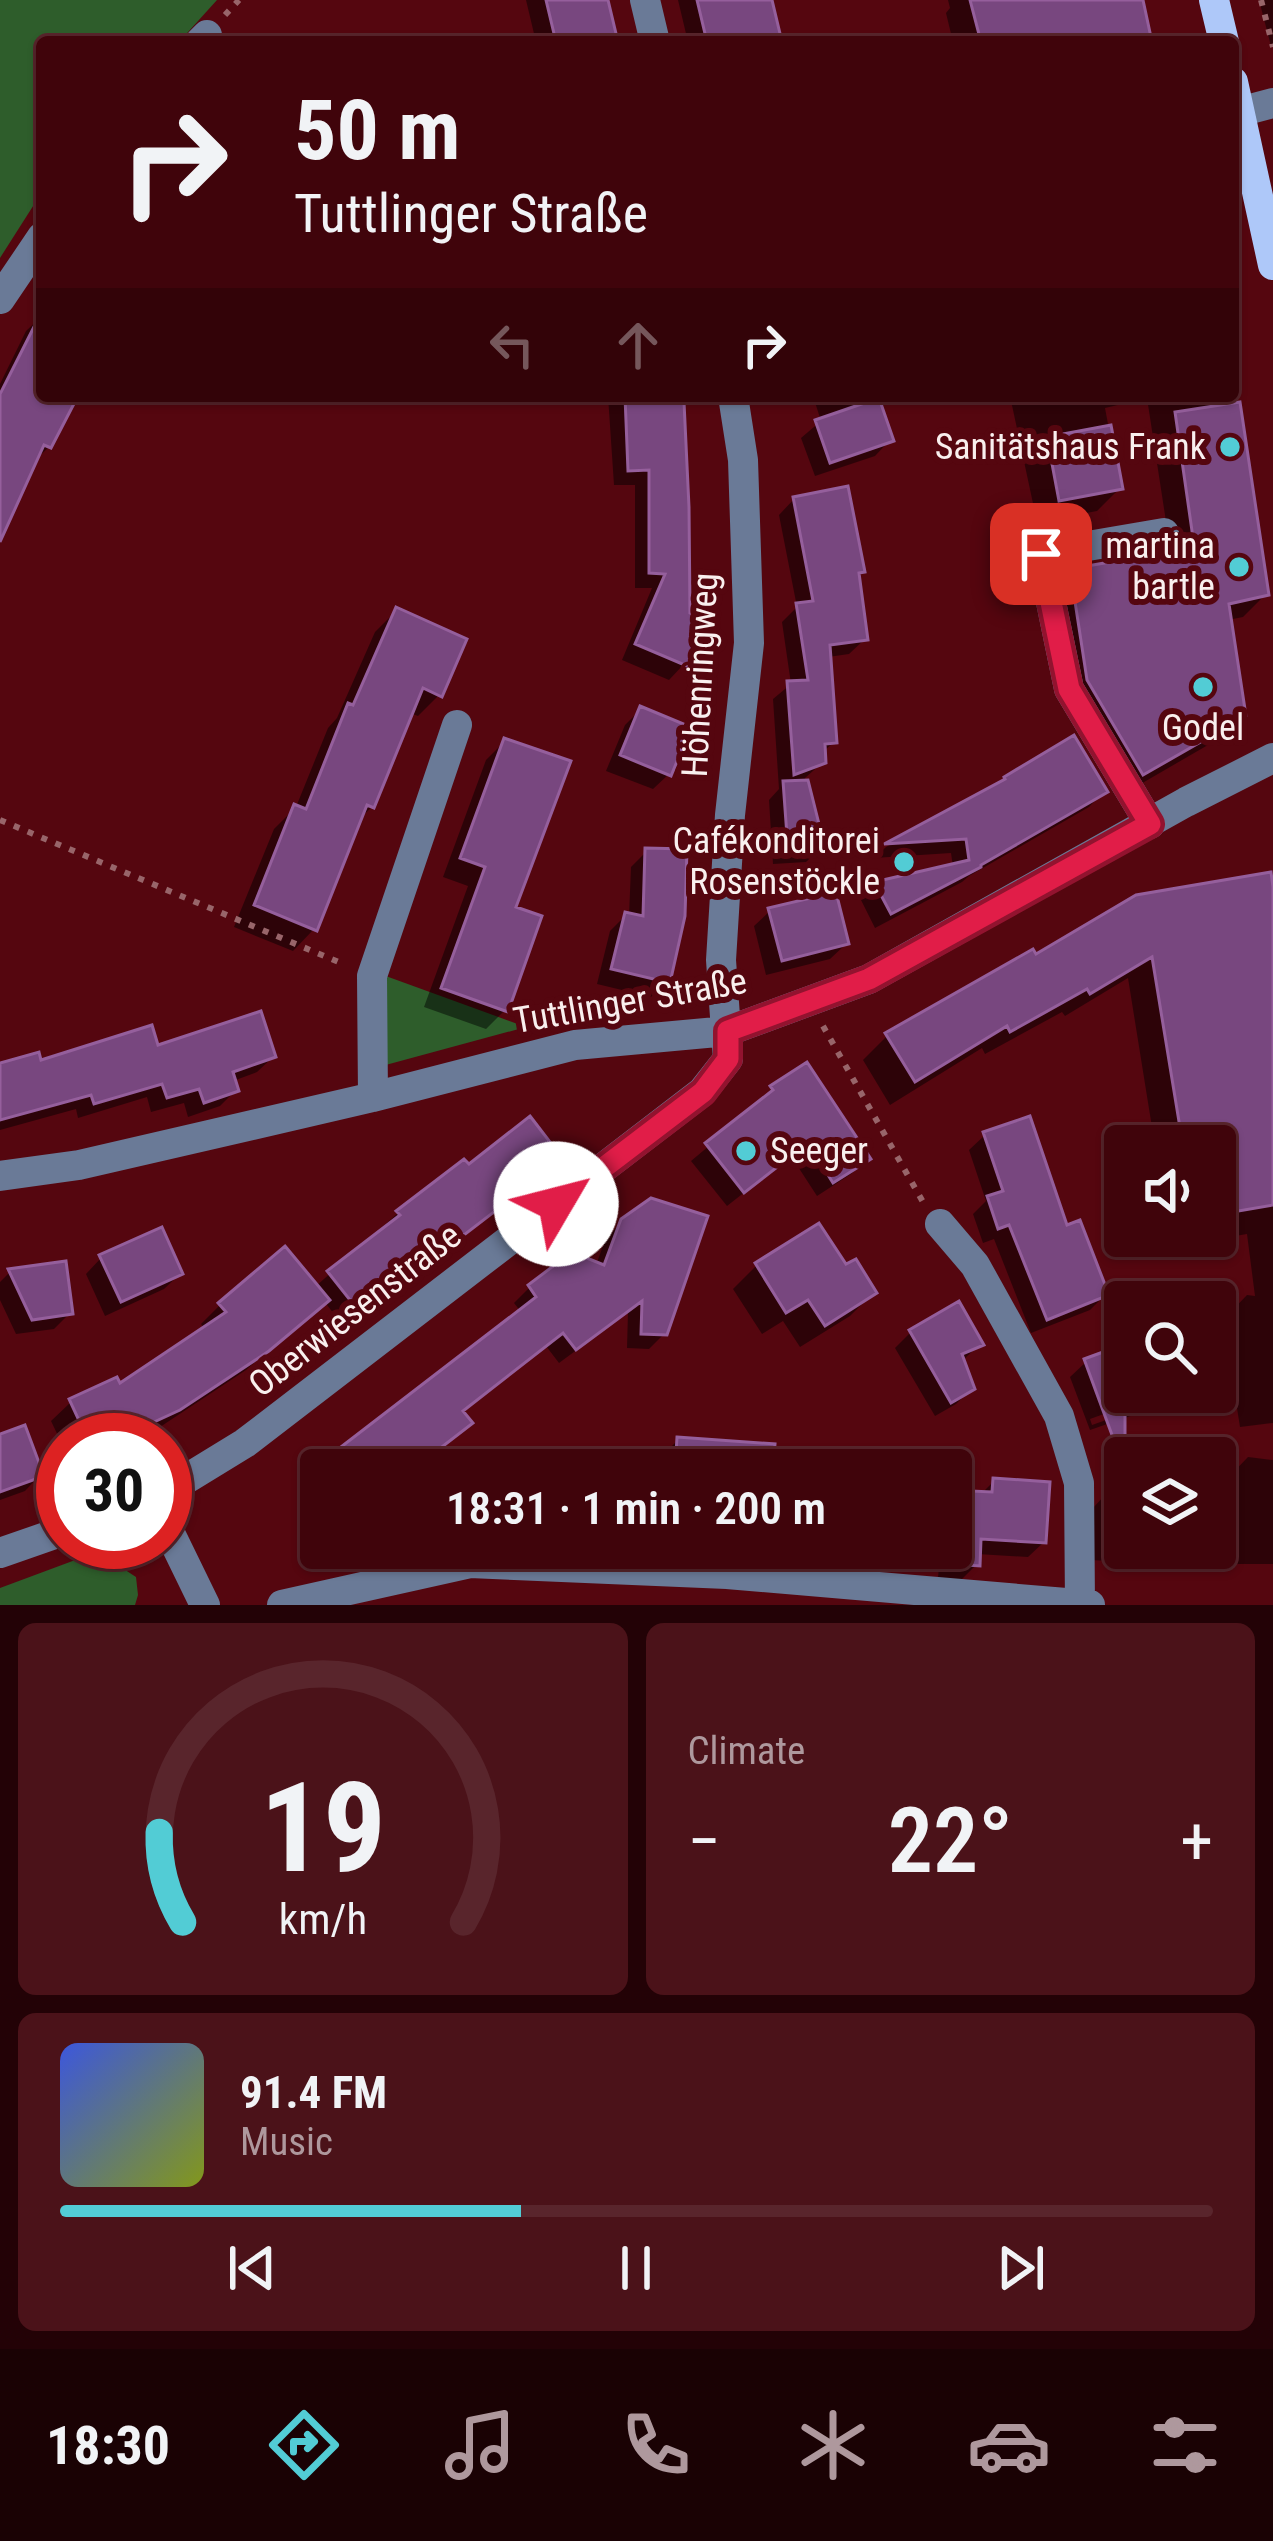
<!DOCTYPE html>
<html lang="en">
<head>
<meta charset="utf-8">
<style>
	body { margin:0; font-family:"Roboto Condensed",sans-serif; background:#4b1219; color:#f1f3f6; height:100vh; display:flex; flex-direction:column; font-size:45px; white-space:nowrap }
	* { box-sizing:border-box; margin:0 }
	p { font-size:39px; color:#ae989d }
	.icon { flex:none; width:66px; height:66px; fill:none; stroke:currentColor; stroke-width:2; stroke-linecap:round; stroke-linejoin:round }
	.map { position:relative; height:1605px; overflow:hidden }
	.details { display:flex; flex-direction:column; gap:18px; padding:18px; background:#230206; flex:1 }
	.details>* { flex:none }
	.hud { position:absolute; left:36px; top:36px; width:1203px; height:366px; border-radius:12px; box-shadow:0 3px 9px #0004,0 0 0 3px #59252c; background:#40040b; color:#f1f3f6; overflow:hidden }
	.buttons { position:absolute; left:1104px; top:1125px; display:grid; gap:24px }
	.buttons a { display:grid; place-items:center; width:132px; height:132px; border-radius:12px; background:#40040b; box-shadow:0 3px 9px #0004,0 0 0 3px #59252c; font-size:60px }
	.speed { position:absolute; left:36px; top:1413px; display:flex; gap:24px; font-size:60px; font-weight:700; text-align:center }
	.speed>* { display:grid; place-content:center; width:156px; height:156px; border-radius:50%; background:#40040b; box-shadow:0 3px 9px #0004,0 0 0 3px #59252c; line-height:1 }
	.speed .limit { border:18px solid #d22; background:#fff; color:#111 }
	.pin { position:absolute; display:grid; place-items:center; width:102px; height:102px; color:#fff; margin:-51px; border-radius:24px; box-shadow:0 6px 18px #0006 }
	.me { position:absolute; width:132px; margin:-66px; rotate:53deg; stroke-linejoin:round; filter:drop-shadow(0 0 9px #0008) }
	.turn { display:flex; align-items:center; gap:42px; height:252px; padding:0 60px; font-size:54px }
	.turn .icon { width:156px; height:156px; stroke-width:2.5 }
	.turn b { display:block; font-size:84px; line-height:102px }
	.lanes { display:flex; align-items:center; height:114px; padding:0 60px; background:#0003; justify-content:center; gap:60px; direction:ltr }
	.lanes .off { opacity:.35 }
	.big { font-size:90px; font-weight:600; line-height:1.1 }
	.details .tile { flex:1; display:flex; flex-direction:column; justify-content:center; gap:18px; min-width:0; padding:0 42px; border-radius:18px; background:#4b1219 }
	.details .dial { align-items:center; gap:0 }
	.dial svg { height:312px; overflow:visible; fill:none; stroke:#59252c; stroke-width:7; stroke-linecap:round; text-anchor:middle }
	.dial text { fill:#f1f3f6; stroke:none }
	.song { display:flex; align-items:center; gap:36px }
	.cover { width:144px; height:144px; border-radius:18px; background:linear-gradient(135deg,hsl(230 70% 55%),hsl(70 70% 35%)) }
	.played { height:12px; border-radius:6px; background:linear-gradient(90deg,#52ccd5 40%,#59252c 40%) }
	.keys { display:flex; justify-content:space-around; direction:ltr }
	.heat { display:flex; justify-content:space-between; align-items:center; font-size:66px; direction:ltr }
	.details .tiles { flex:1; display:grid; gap:18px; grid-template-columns:1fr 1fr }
	.tile:last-child { grid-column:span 2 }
	.trip { position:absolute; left:300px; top:1449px; width:672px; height:120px; border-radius:12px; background:#40040b; box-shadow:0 3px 9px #0004,0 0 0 3px #59252c; font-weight:600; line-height:120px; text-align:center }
	.tabs { display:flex; height:192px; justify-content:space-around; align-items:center; background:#1a0204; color:#ae989d }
	.tabs .icon { width:84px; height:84px }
	.tabs .selected { color:#52ccd5 }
	.tabs b { font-size:54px; color:#f1f3f6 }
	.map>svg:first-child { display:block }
	.green { fill:#2e5d2b }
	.shadow { fill:#0007; fill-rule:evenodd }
	.building { fill:#78477f; stroke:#955f9c; stroke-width:3 }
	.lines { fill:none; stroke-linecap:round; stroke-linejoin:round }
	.path { stroke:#98656a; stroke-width:6; stroke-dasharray:6 9; stroke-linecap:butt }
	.minor { stroke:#6a7a97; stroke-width:30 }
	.major { stroke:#aec8f9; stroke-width:30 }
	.route-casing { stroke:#92132f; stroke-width:30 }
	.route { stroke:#e11d48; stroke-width:21 }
	.poi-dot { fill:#52ccd5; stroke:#55060f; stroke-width:4.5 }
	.labels { text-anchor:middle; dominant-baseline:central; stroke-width:12; stroke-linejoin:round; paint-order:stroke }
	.poi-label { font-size:36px; fill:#f9efee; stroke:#55060f; text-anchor:end }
	.street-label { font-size:36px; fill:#f9efee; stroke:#55060f }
</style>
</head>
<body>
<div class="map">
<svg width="1273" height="1605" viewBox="0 0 1273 1605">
	<rect width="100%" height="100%" fill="#55060f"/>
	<path class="green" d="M0,0H217L179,42H42V192L0,258Z
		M383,975L526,1027L382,1066Z
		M86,1556L113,1562L136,1577L138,1595L135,1605H0V1588Z"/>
	<path class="shadow" d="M526,0H604L614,42H536Z
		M678,0H769L779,42H688Z
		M948,0H1140L1149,42H953L946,13L950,8Z
		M1259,0H1273V46H1271Z
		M42,316V396H74L49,447L33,462L0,533V384L26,331Z
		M608,396H656L684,664L669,680L622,660L652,588H635V485H614Z
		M813,396H875L890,440L875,456L815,476L801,438L821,421Z
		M1010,396H1223L1266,594L1243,617L1228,620L1243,715L1220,738L1120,796L1049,594L1072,572L1171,554L1147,398L1105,408L1120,488L1097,511L1037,522Z
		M794,499L861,571L856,576L865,639L849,654L828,657L834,742L822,753L823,762L805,778L822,847L806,862L773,864L769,800L779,789L773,699L791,684L782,622L797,607L779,515Z
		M396,611L439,695L418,716L410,713L372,807L358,820L314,929L293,951L234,927L274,829L296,807L328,728L337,718L375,632Z
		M640,710L669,774L653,789L606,771L625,725Z
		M505,741L512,909L505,1010L486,1029L424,1007L468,886L443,877L486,760Z
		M999,785L1104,791L1089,807L969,876L962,882L875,928L861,900L876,885L953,867L951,853L874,858L886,847Z
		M647,851L667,981L651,997L597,984L610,931L626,915L629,916L631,867Z
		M1273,908V1423L1240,1427L1223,1320L1247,1295L1255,1296L1247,1234L1229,1237L1228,1232L1215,1234V1146H1155L1128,978L1065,1016L1062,1012L985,1054L982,1048L890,1105L863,1060L887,1036L1035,958Z
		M770,911L846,944L830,959L766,975L754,926Z
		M156,1049L273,1057L257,1072L233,1081L236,1090L220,1106L188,1117L184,1103L151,1112L147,1097L78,1118L76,1109L0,1130V1066L39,1064Z
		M772,1088L867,1159L851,1174L817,1196L791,1156L727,1206L691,1161L758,1105Z
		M985,1135L1065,1229L1106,1294L1090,1310L1031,1333L994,1239L983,1243L973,1214L986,1201L969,1150Z
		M559,1158L544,1174L344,1327L324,1301L246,1370L157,1429L133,1440H63V1446L51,1421L71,1402L118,1387L205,1329L201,1324L220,1305L315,1287L398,1213L468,1168Z
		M623,1221L665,1333L649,1349L627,1348L628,1312L559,1363L546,1346L461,1413L469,1423L413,1470H321V1507L303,1483L318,1468L521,1312L514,1303L530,1287L596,1265L606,1238Z
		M1170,1236H1204L1171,1242Z
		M101,1258L180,1274L164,1289L105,1316L86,1274Z
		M757,1265L844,1268L873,1293L850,1316L800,1347L783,1321L762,1334L733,1289Z
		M10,1272L70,1313L54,1329L16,1334L0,1300V1282Z
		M911,1332L980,1344L962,1361L972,1388L956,1404L935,1416L895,1348Z
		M1125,1348V1392H1152L1154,1397L1139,1413L1090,1430L1070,1377L1086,1362ZM1140,1401V1408L1092,1425L1090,1419Z
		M0,1437L40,1475L25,1491L0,1500Z
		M678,1440L770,1470H656V1462Z
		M1248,1457L1273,1460V1564H1224V1482Z
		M544,1460L618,1466V1470H534Z
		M994,1481L1044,1542L1028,1557L977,1554V1564L961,1580L938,1579L940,1550L897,1548H951V1493L980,1495Z
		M1107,1493L1125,1494V1548H1188L1172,1564L1090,1560L1092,1509Z"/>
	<path class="building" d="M546,0H608L618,42H556Z
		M697,0H772L782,42H707Z
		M970,0H1143L1152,42H981Z
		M42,311V396H78L51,448L44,445L0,542V394Z
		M625,396H659V403L684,402L689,507L690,613L706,620L687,666L635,644L665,574L649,573V470L628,471Z
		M879,398L894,441L830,463L815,420Z
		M1240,402L1269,595L1229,604L1246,716L1143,775L1087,680L1070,569L1167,552L1177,547L1194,545L1175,412Z
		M1111,425L1123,489L1059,501L1047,437Z
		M848,486L865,572L859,573L868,640L830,645L837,743L825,744L826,763L794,775L787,681L808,680L796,603L813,601L793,497Z
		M396,607L467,639L442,697L423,688L374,808L367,805L317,931L254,905L294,804L306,809L348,703L353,705Z
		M640,706L691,727L671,776L620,755Z
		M1074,735L1108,792L981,865V867L891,914L874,882L969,860L966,839L884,844L1005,779L1004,777Z
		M504,738L571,761L516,907L542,916L508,1012L441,988L485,867L460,858Z
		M808,780L825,848L788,850L783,781Z
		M645,848L687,849L685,916L670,983L611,969L625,912L643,916Z
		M1271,872L1273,887V1205L1215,1215V1146H1183L1152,957L1090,994L1087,989L1010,1032L1007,1026L915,1082L885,1033L1033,949L1036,954L1136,895Z
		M836,892L849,944L782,961L768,908Z
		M261,1011L276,1057L233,1072L239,1091L204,1103L199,1089L167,1098L162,1084L94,1104L91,1095L0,1120V1063L39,1052L41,1060L152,1025L158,1045Z
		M807,1062L871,1159L833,1183L808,1143L744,1193L705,1143L773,1090L770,1086Z
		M530,1116L563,1159L361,1314L327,1271L400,1215L396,1211L464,1159L469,1164Z
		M1030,1116L1067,1225L1080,1220L1109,1295L1047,1320L1009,1225L998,1229L987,1196L1003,1191L983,1132Z
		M651,1198L708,1216L667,1335L641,1334L642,1301L576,1350L563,1333L463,1411L473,1423L412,1470H311L536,1297L528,1285L572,1252L604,1265L621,1219Z
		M819,1223L846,1264L856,1259L877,1293L825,1326L808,1300L786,1313L755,1263Z
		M162,1227L183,1274L121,1302L99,1255Z
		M285,1246L330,1300L269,1351L180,1410L115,1440H88L69,1399L117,1377L120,1383L226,1312L218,1303Z
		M66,1261L73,1314L32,1320L8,1269Z
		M959,1301L984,1345L962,1354L975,1389L951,1403L909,1330Z
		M1125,1344V1461L1122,1462L1084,1359Z
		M25,1425L44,1476L0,1492V1434Z
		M677,1437L775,1444L773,1470H675Z
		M993,1478L1050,1482L1046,1543L981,1539L980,1566L952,1564L951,1490L992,1492Z"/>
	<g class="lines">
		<path class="path" d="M1261,0L1273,47
			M225,15L239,0
			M0,820L341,963
			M823,1026L923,1202"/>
		<path class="minor" d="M645,0L655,42
			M200,42L207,35
			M1239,112L1273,103
			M0,299L42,237
			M1150,824L1069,689L1041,554L1164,533
			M373,1097L372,976L457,725
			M0,1176L79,1165L373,1097L575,1045L728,1031L869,979L1186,802L1273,758
			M940,1224L975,1265L1059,1416L1079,1483L1080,1605
			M165,1492L245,1443L702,1092L728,1059L721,960L730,815L749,643L743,460L733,396
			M165,1523L205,1605
			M0,1553L63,1531
			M282,1605L470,1563L727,1574L1090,1605"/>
		<path class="major" d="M1214,0L1224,42
			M1233,82L1273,265"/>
	</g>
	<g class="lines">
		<g class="route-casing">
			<path id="route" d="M556,1204L703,1092L728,1059V1031L869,979L1150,824L1069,689L1041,554"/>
		</g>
		<use href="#route" class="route"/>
	</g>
	<g class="poi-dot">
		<circle cx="1230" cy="447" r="12"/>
		<circle cx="1239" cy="567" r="12"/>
		<circle cx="1203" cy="687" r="12"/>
		<circle cx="904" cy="862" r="12"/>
		<circle cx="746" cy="1151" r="12"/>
	</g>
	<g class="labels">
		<g class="poi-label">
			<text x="1206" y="447">Sanitätshaus Frank</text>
			<text x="1215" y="546">martina<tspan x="1215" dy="41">bartle</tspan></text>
			<text x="1203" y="728" text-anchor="middle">Godel</text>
			<text x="880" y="841">Cafékonditorei<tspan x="880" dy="41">Rosenstöckle</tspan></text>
			<text x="770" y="1151" text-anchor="start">Seeger</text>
		</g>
		<g class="street-label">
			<text transform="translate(700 675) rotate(-87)">Höhenringweg</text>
			<text transform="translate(630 1001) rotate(-10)">Tuttlinger Straße</text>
			<text transform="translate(355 1310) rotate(-38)">Oberwiesenstraße</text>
		</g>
	</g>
</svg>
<div class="buttons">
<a><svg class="icon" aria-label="sound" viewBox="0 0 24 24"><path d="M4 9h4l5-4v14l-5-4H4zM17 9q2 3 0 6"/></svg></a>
<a><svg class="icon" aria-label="search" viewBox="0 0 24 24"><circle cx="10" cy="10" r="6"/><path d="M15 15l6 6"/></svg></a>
<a><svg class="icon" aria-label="layers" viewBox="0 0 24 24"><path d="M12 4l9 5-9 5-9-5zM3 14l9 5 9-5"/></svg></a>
</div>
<div class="speed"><div class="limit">30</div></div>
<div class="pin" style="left:1041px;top:554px;background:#d93025"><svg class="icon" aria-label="arrive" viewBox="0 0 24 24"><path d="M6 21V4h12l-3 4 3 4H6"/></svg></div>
<svg class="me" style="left:556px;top:1204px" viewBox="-20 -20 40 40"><circle r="19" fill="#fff"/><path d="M0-13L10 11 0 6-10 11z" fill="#e11d48"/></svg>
<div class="trip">18:31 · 1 min · 200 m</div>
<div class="hud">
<div class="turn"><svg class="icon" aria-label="right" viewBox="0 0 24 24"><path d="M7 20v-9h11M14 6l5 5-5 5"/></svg><div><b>50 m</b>Tuttlinger Straße</div></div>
<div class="lanes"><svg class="icon off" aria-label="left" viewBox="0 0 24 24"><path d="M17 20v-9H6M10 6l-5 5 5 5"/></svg><svg class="icon off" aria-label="ahead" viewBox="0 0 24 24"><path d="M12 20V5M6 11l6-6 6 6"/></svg><svg class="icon" aria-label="right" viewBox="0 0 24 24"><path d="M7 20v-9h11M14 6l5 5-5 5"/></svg></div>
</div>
</div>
<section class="details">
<div class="tiles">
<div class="tile dial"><svg viewBox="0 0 100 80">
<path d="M14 69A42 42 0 1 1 86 69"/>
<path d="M14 69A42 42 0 0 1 8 46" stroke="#52ccd5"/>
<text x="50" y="56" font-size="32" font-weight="700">19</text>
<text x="50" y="72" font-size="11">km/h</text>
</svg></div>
<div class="tile"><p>Climate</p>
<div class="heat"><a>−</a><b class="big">22°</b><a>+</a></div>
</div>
<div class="tile">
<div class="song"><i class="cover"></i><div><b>91.4 FM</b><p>Music</p></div></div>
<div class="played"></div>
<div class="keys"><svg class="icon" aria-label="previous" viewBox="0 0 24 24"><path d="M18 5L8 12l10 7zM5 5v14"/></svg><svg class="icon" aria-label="pause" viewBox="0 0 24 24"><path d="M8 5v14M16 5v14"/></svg><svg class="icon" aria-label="next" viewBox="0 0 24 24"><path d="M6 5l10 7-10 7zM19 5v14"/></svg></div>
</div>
</div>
</section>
<nav class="tabs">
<b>18:30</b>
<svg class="icon selected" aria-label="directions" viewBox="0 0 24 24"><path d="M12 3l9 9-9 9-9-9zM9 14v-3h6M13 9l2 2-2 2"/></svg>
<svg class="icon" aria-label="music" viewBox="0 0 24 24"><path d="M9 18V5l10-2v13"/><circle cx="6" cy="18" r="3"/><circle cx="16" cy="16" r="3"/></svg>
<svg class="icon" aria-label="phone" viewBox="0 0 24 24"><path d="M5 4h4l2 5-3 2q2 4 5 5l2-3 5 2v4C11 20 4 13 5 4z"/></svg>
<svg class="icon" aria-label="climate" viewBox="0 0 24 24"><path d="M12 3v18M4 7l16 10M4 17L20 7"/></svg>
<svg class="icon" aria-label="car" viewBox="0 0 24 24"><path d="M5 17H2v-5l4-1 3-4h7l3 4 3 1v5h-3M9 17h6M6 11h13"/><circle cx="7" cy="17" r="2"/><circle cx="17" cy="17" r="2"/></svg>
<svg class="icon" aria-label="filters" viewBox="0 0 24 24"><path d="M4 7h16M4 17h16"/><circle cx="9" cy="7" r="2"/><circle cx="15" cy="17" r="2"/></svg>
</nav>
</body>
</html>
